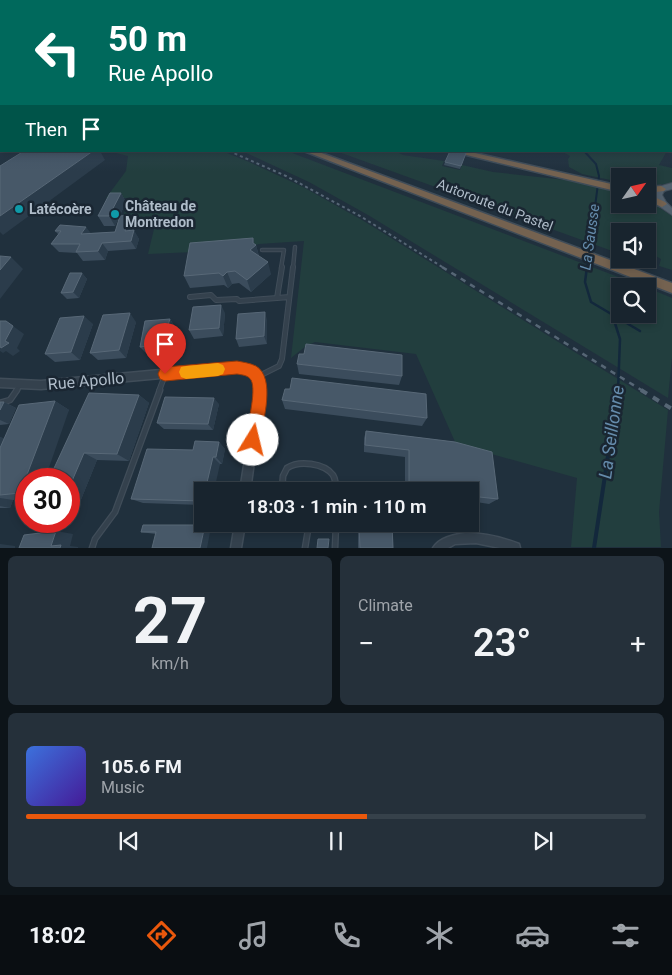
<!DOCTYPE html>
<html lang="en">
<head>
<meta charset="utf-8">
<style>
	body { margin:0; font-family:Roboto,sans-serif; background:#25303a; color:#f1f3f6; height:100vh; display:flex; flex-direction:column; font-size:19px; white-space:nowrap }
	* { box-sizing:border-box; margin:0 }
	p { font-size:16px; color:#9fa4aa }
	.icon { flex:none; width:28px; height:28px; fill:none; stroke:currentColor; stroke-width:2; stroke-linecap:round; stroke-linejoin:round }
	.map { position:relative; height:548px; overflow:hidden }
	.side { display:flex; flex-direction:column; gap:8px; padding:8px; background:#0d1419; flex:1 }
	.side>* { flex:none }
	.guide { position:absolute; left:0px; top:0px; width:672px; height:152px; box-shadow:0 2px 8px #0003,0 0 0 1px #36414a; background:#00695c; color:#fff; overflow:hidden }
	.needle { width:32px; rotate:56deg }
	.tools { position:absolute; left:611px; top:168px; display:grid; gap:10px }
	.tools a { display:grid; place-items:center; width:45px; height:45px; border-radius:0px; background:#18242e; box-shadow:0 2px 8px #0003,0 0 0 1px #36414a; font-size:25px }
	.speed { position:absolute; left:15px; top:468px; display:flex; gap:10px; font-size:25px; font-weight:700; text-align:center }
	.speed>* { display:grid; place-content:center; width:65px; height:65px; border-radius:50%; background:#18242e; box-shadow:0 2px 8px #0003,0 0 0 1px #36414a; line-height:1 }
	.speed .limit { border:8px solid #d22; background:#fff; color:#111 }
	.pin { position:absolute; display:grid; place-items:center; width:42px; height:42px; color:#fff; margin:-51px -21px; border-radius:50% 50% 50% 0; rotate:-45deg; box-shadow:0 0 5px #0007 }
	.pin .icon { rotate:45deg }
	.me { position:absolute; width:55px; margin:-28px; rotate:9deg; stroke-linejoin:round; filter:drop-shadow(0 0 4px #0008) }
	.turn { display:flex; align-items:center; gap:18px; height:105px; padding:0 25px; font-size:22px }
	.turn .icon { width:65px; height:65px; stroke-width:2.5 }
	.turn b { display:block; font-size:35px; line-height:42px }
	.then { display:flex; align-items:center; height:48px; padding:0 25px; background:#0003; gap:10px; font-size:19px }
	.big { font-size:38px; font-weight:600; line-height:1.1 }
	.side .tile { flex:1; display:flex; flex-direction:column; justify-content:center; gap:8px; min-width:0; padding:0 18px; border-radius:8px; background:#25303a }
	.side .dial { align-items:center; gap:0 }
	.dial b { font-size:65px; line-height:1 }
	.song { display:flex; align-items:center; gap:15px }
	.cover { width:60px; height:60px; border-radius:8px; background:linear-gradient(135deg,hsl(220 70% 55%),hsl(260 70% 35%)) }
	.played { height:5px; border-radius:2px; background:linear-gradient(90deg,#ea580c 55%,#36414a 55%) }
	.keys { display:flex; justify-content:space-around; direction:ltr }
	.heat { display:flex; justify-content:space-between; align-items:center; font-size:28px; direction:ltr }
	.side .tiles { flex:1; display:grid; gap:8px; grid-template-columns:1fr 1fr }
	.tile:last-child { grid-column:span 2 }
	.trip { position:absolute; left:194px; top:482px; width:285px; height:50px; border-radius:0px; background:#18242e; box-shadow:0 2px 8px #0003,0 0 0 1px #36414a; font-weight:600; line-height:50px; text-align:center }
	.tab-bar { display:flex; height:80px; justify-content:space-around; align-items:center; background:#0a0e12; color:#9fa4aa }
	.tab-bar .icon { width:35px; height:35px }
	.tab-bar .current { color:#ea580c }
	.tab-bar b { font-size:22px; color:#f1f3f6 }
	.map>svg:first-child { display:block }
	.green { fill:#223e3e }
	.lines { fill:none; stroke-linecap:round; stroke-linejoin:round }
	.stream-far2 { stroke:#13283c; stroke-width:2 }
	.stream-far1 { stroke:#13283c; stroke-width:2.5 }
	.stream { stroke:#13283c; stroke-width:4 }
	.lane-far2-casing { stroke:#404d59; stroke-width:4.5 }
	.lane-far1-casing { stroke:#404d59; stroke-width:6 }
	.lane-casing { stroke:#404d59; stroke-width:7 }
	.street-casing { stroke:#404d59; stroke-width:3 }
	.primary-casing { stroke:#404d59; stroke-width:2 }
	.highway-casing { stroke:#3f4c58; stroke-width:3 }
	.lane-far2 { stroke:#34414d; stroke-width:2.5 }
	.lane-far1 { stroke:#34414d; stroke-width:4 }
	.lane { stroke:#34414d; stroke-width:4.5 }
	.street { fill:#34414d; fill-rule:evenodd }
	.primary { fill:#52606d; fill-rule:evenodd }
	.highway { fill:#746250; fill-rule:evenodd }
	.rail-far2 { stroke:#566675; stroke-width:2; stroke-dasharray:3 3; stroke-linecap:butt }
	.rail-far1 { stroke:#566675; stroke-width:2.5; stroke-dasharray:5.5 5.5; stroke-linecap:butt }
	.rail { stroke:#566675; stroke-width:4; stroke-dasharray:7 7; stroke-linecap:butt }
	.wall { fill:#3b4c5c }
	.shaded-wall { fill:#2b3c4b }
	.building { fill:#475868; stroke:#586877 }
	.route { fill:#ea580c; stroke:#983908 }
	.slow { fill:#f59e0b }
	.culture-dot { fill:#0f9aa8; stroke:#1a2632; stroke-width:2 }
	.labels { text-anchor:middle; dominant-baseline:central; stroke-width:5; stroke-linejoin:round; paint-order:stroke }
	.street-label { font-size:14px; fill:#afbcc9; stroke:#1a2632 }
	.poi-label { font-size:14px; font-weight:bold; fill:#afbcc9; stroke:#1a2632; text-anchor:start }
	.water-label { font-size:15px; font-style:italic; fill:#658bab; stroke:#1a2632 }
	.near-street-label { font-size:16px; fill:#afbcc9; stroke:#1a2632 }
	.near-water-label { font-size:18px; font-style:italic; fill:#658bab; stroke:#1a2632 }
</style>
</head>
<body>
<div class="map">
<svg width="672" height="548" viewBox="0 0 672 548">
	<rect width="100%" height="100%" fill="#20303d"/>
	<path class="green" d="M108,151H222L249,162L303,187L362,220L668,410L659,512L661,547H571L577,478L456,444L416,354L315,342L306,346L291,358L304,241L259,244L240,250L148,254L155,225H135L139,216H123L130,198H106L126,171L128,156Z
		M242,151H287L642,286H620V314H648V288L672,298V357L668,398L368,215L309,182Z
		M336,151H395L403,155L444,161L442,166L460,170L462,165L493,172L575,181L620,192V204H648V200L672,216V270L659,266L661,259L648,252V231H620V252H615Z
		M561,151H667L659,165L672,168V183L648,186V176H620V182L582,174L569,167L568,159L570,156Z"/>
	<g class="lines">
		<path class="stream-far2" d="M584,151L596,164L599,176L587,268"/>
		<path class="stream-far1" d="M587,267L585,282L591,302L640,331
			M613,317L620,339L618,391"/>
		<path class="stream" d="M594,548L618,390"/>
		<g class="lane-far2-casing">
			<path id="lane-far2" d="M262,250H284L281,268
				M293,268L295,247"/>
		</g>
		<g class="lane-far1-casing">
			<path id="lane-far1" d="M190,297L211,295L216,300L237,299L239,301L277,298L282,267
				M277,298L289,297
				M257,377L279,366L282,359L293,267
				M16,391L20,385
				M159,391L165,375"/>
		</g>
		<g class="lane-casing">
			<path id="lane" d="M0,403L10,400L17,390
				M282,491L283,476L287,468C299,460 324,463 333,475C336,480 336,486 336,491
				M92,548L95,539L115,512L160,390
				M305,548L309,524
				M335,548L336,524"/>
		</g>
		<g class="street-casing">
			<path id="street" d="M0,102H1V105H0Z
				M671,122H672V124H671Z
				M237,363C253,366 261,374 264,389L250,491H240L256,389C254,378 249,372 237,371L41,389L0,387V379L41,381Z
				M235,524H245L241,548H231Z
				M465,533C484,533 501,537 519,544L520,548H500L476,543L455,544L448,548H433C440,537 454,535 465,533Z"/>
		</g>
		<g class="primary-casing">
			<path id="primary" d="M672,183V189L664,191L662,195L666,202L672,208V215L659,206L654,195L658,187Z"/>
		</g>
		<g class="highway-casing">
			<path id="highway" d="M304,151H316L672,283V293Z
				M450,151H466L620,186V192Z
				M661,186L666,189L664,191L648,193V187Z
				M648,194L665,202L667,204L662,207L648,201Z"/>
		</g>
		<use href="#lane-far2" class="lane-far2"/>
		<use href="#lane-far1" class="lane-far1"/>
		<use href="#lane" class="lane"/>
		<use href="#street" class="street"/>
		<use href="#primary" class="primary"/>
		<use href="#highway" class="highway"/>
		<path class="rail-far2" d="M229,151L286,176L360,216L444,268"/>
		<path class="rail-far1" d="M442,267L643,391"/>
		<path class="rail" d="M641,390L672,409"/>
	</g>
	<path class="wall" d="M466,153L460,169L444,165L445,162Z
		M121,193L126,202L115,226H104L98,216Z
		M135,224L133,230L139,239L136,249L108,251L105,260L83,261L77,253L59,252L51,244L59,235L55,231L91,233L115,232Z
		M253,238L254,244L256,245L259,256L271,274L251,292L239,283L232,284L228,288L224,285L190,288L184,276Z
		M82,273L87,279L79,298L67,299L61,293Z
		M225,313L223,336L194,339L189,330Z
		M170,319L175,327L174,333L160,334L167,344L163,348L162,353L147,354L140,347L145,321Z
		M267,320V344L239,347L236,339Z
		M136,322L126,358L98,360L90,353Z
		M93,324L80,360L55,362L45,354Z
		M297,364L402,376L399,385L299,374Z
		M139,395L149,403L129,461L97,460L76,512H69V479H49Z
		M282,400L427,418L422,426L285,409Z
		M55,401L69,410L26,479V499L13,500L10,508H0V437L4,439Z
		M0,402H4L16,408L9,424L0,425Z
		M219,404L213,430L164,429L157,423Z
		M366,431L455,442L498,499L489,504L470,501V491H405V457L364,452V438Z
		M219,442L225,449L222,464H220L202,491V505L143,503L131,499L193,450Z
		M358,524H392L393,548H358Z
		M205,525L211,527L155,534L141,532Z"/>
	<path class="shaded-wall" d="M93,151H100L105,160L3,235L0,232V216Z
		M121,193L126,202L115,226L109,216Z
		M130,215L135,224L130,240L125,231Z
		M86,227L93,236L81,234Z
		M134,230L139,239L136,249L131,241Z
		M253,238L255,246L256,245L259,257L250,250L253,243Z
		M102,243L108,251L105,260L98,251Z
		M11,257L23,269L0,299V270Z
		M268,262L271,274L251,292L247,280Z
		M227,272L232,284L228,288L223,276Z
		M82,273L87,279L79,298L73,292Z
		M221,305L225,313L223,336L219,328Z
		M265,312L267,320V344L264,336Z
		M130,313L136,322L126,358L119,350Z
		M84,316L93,324L80,360L71,352Z
		M170,319L175,327L174,333L168,325Z
		M6,321L24,334L17,348L20,351L13,356L6,351L3,353L0,351V345Z
		M154,326L167,344L163,348L162,353L155,345Z
		M139,395L149,403L129,461L117,454Z
		M214,398L219,404L213,430L208,424Z
		M55,401L69,410L45,479H26V495L20,493Z
		M4,402L16,408L9,424L0,420V410Z
		M0,437L6,439L0,452Z
		M219,442L225,449L222,464L216,457Z
		M84,453L97,460L76,512L69,511V488Z
		M213,457L220,464L214,491H205Z
		M0,498L13,500L10,508L0,506Z
		M205,525L211,527L207,548H200Z
		M56,531L73,534L70,546L78,547V548H60L51,546Z
		M0,544L15,546V548H0Z"/>
	<path class="building" d="M671,95H672V106H671Z
		M24,151H93L0,216V166Z
		M450,151H457L466,153L461,166L445,162Z
		M110,193H121L109,216H98Z
		M130,215L125,231L134,230L131,241L102,243L98,251L76,252L80,244H51L61,231H55L60,225L86,227L81,234L115,232L120,216Z
		M253,238V243L256,245L250,250L268,262L247,280L235,271L227,272L223,276L219,273L184,276L190,243Z
		M0,256L11,257L0,270Z
		M70,273H82L73,292L61,293Z
		M221,305L219,328L189,330L193,307Z
		M265,312L264,336L236,339L238,314Z
		M130,313L119,350L90,353L103,315Z
		M84,316L71,352L45,354L60,318Z
		M170,319L168,325L154,326L161,336L157,340L155,345L140,347L145,321Z
		M0,321H6L13,326L5,341L9,343L1,348L0,346Z
		M306,344L402,355V376L297,364L299,354H304Z
		M292,378L426,394L427,418L282,400L285,389H290Z
		M89,393L139,395L117,454L84,453L69,488V479H49Z
		M165,397L214,398L208,424L157,423Z
		M55,401L20,493L0,495V448L19,405Z
		M0,402H4L0,410Z
		M366,431L455,442L492,452L498,499L470,496V491H438L409,487V450L365,445Z
		M195,441L219,442L216,457H213L205,491H202V501L131,499L147,449L193,450Z
		M359,524H392L393,548H360Z
		M143,525H205L200,548H152L156,532H141Z
		M56,531L51,546L61,545L60,548H19L24,535Z
		M318,539H329L328,548H317Z"/>
	<linearGradient id="sky" x2="0" y2="1"><stop stop-color="#121a22"/><stop offset="0.56" stop-color="#3c4e62"/><stop offset="1" stop-color="#3c4e62" stop-opacity="0"/></linearGradient>
	<rect width="672" height="171" fill="url(#sky)"/>
	<path class="route" d="M237,361C242,362 250,363 256,366C276,378 263,421 260,440L258,446L253,448L247,446L245,440C247,427 257,391 251,380C248,375 242,375 237,374L165,381L160,379L158,374L160,369L165,367Z"/>
	<path class="slow" d="M218,363L223,365L225,369L223,374L218,376L186,379L181,377L179,372L181,367L186,366Z"/>
	<g class="culture-dot">
		<circle cx="19" cy="209" r="5"/>
		<circle cx="115" cy="214" r="5"/>
	</g>
	<g class="labels">
		<g class="street-label">
			<text transform="translate(495 205) rotate(21)">Autoroute du Pastel</text>
		</g>
		<g class="poi-label">
			<text x="125" y="206">Château de<tspan x="125" dy="16">Montredon</tspan></text>
			<text x="29" y="209">Latécoère</text>
		</g>
		<g class="water-label">
			<text transform="translate(590 237) rotate(-82)">La Sausse</text>
		</g>
		<g class="near-street-label">
			<text transform="translate(86 381) rotate(-5)">Rue Apollo</text>
		</g>
		<g class="near-water-label">
			<text transform="translate(611 432) rotate(-82)">La Seillonne</text>
		</g>
	</g>
</svg>
<div class="tools">
<a><svg class="needle" viewBox="-14 -14 28 28"><path d="M0-13l5 13h-10z" fill="#e53935"/><path d="M0 13l5-13h-10z" fill="#9fa4aa"/></svg></a>
<a><svg class="icon" aria-label="sound" viewBox="0 0 24 24"><path d="M4 9h4l5-4v14l-5-4H4zM17 9q2 3 0 6"/></svg></a>
<a><svg class="icon" aria-label="search" viewBox="0 0 24 24"><circle cx="10" cy="10" r="6"/><path d="M15 15l6 6"/></svg></a>
</div>
<div class="speed"><div class="limit">30</div></div>
<div class="pin" style="left:165px;top:374px;background:#d93025"><svg class="icon" aria-label="arrive" viewBox="0 0 24 24"><path d="M6 21V4h12l-3 4 3 4H6"/></svg></div>
<svg class="me" style="left:253px;top:440px" viewBox="-20 -20 40 40"><circle r="19" fill="#fff"/><path d="M0-13L10 11 0 6-10 11z" fill="#ea580c"/></svg>
<div class="trip">18:03 · 1 min · 110 m</div>
<div class="guide">
<div class="turn"><svg class="icon" aria-label="left" viewBox="0 0 24 24"><path d="M17 20v-9H6M10 6l-5 5 5 5"/></svg><div><b>50 m</b>Rue Apollo</div></div>
<div class="then">Then<svg class="icon" aria-label="arrive" viewBox="0 0 24 24"><path d="M6 21V4h12l-3 4 3 4H6"/></svg></div>
</div>
</div>
<section class="side">
<div class="tiles">
<div class="tile dial"><b>27</b><p>km/h</p></div>
<div class="tile"><p>Climate</p>
<div class="heat"><a>−</a><b class="big">23°</b><a>+</a></div>
</div>
<div class="tile">
<div class="song"><i class="cover"></i><div><b>105.6 FM</b><p>Music</p></div></div>
<div class="played"></div>
<div class="keys"><svg class="icon" aria-label="previous" viewBox="0 0 24 24"><path d="M18 5L8 12l10 7zM5 5v14"/></svg><svg class="icon" aria-label="pause" viewBox="0 0 24 24"><path d="M8 5v14M16 5v14"/></svg><svg class="icon" aria-label="next" viewBox="0 0 24 24"><path d="M6 5l10 7-10 7zM19 5v14"/></svg></div>
</div>
</div>
</section>
<nav class="tab-bar">
<b>18:02</b>
<svg class="icon current" aria-label="directions" viewBox="0 0 24 24"><path d="M12 3l9 9-9 9-9-9zM9 14v-3h6M13 9l2 2-2 2"/></svg>
<svg class="icon" aria-label="music" viewBox="0 0 24 24"><path d="M9 18V5l10-2v13"/><circle cx="6" cy="18" r="3"/><circle cx="16" cy="16" r="3"/></svg>
<svg class="icon" aria-label="phone" viewBox="0 0 24 24"><path d="M5 4h4l2 5-3 2q2 4 5 5l2-3 5 2v4C11 20 4 13 5 4z"/></svg>
<svg class="icon" aria-label="climate" viewBox="0 0 24 24"><path d="M12 3v18M4 7l16 10M4 17L20 7"/></svg>
<svg class="icon" aria-label="car" viewBox="0 0 24 24"><path d="M5 17H2v-5l4-1 3-4h7l3 4 3 1v5h-3M9 17h6M6 11h13"/><circle cx="7" cy="17" r="2"/><circle cx="17" cy="17" r="2"/></svg>
<svg class="icon" aria-label="filters" viewBox="0 0 24 24"><path d="M4 7h16M4 17h16"/><circle cx="9" cy="7" r="2"/><circle cx="15" cy="17" r="2"/></svg>
</nav>
</body>
</html>
